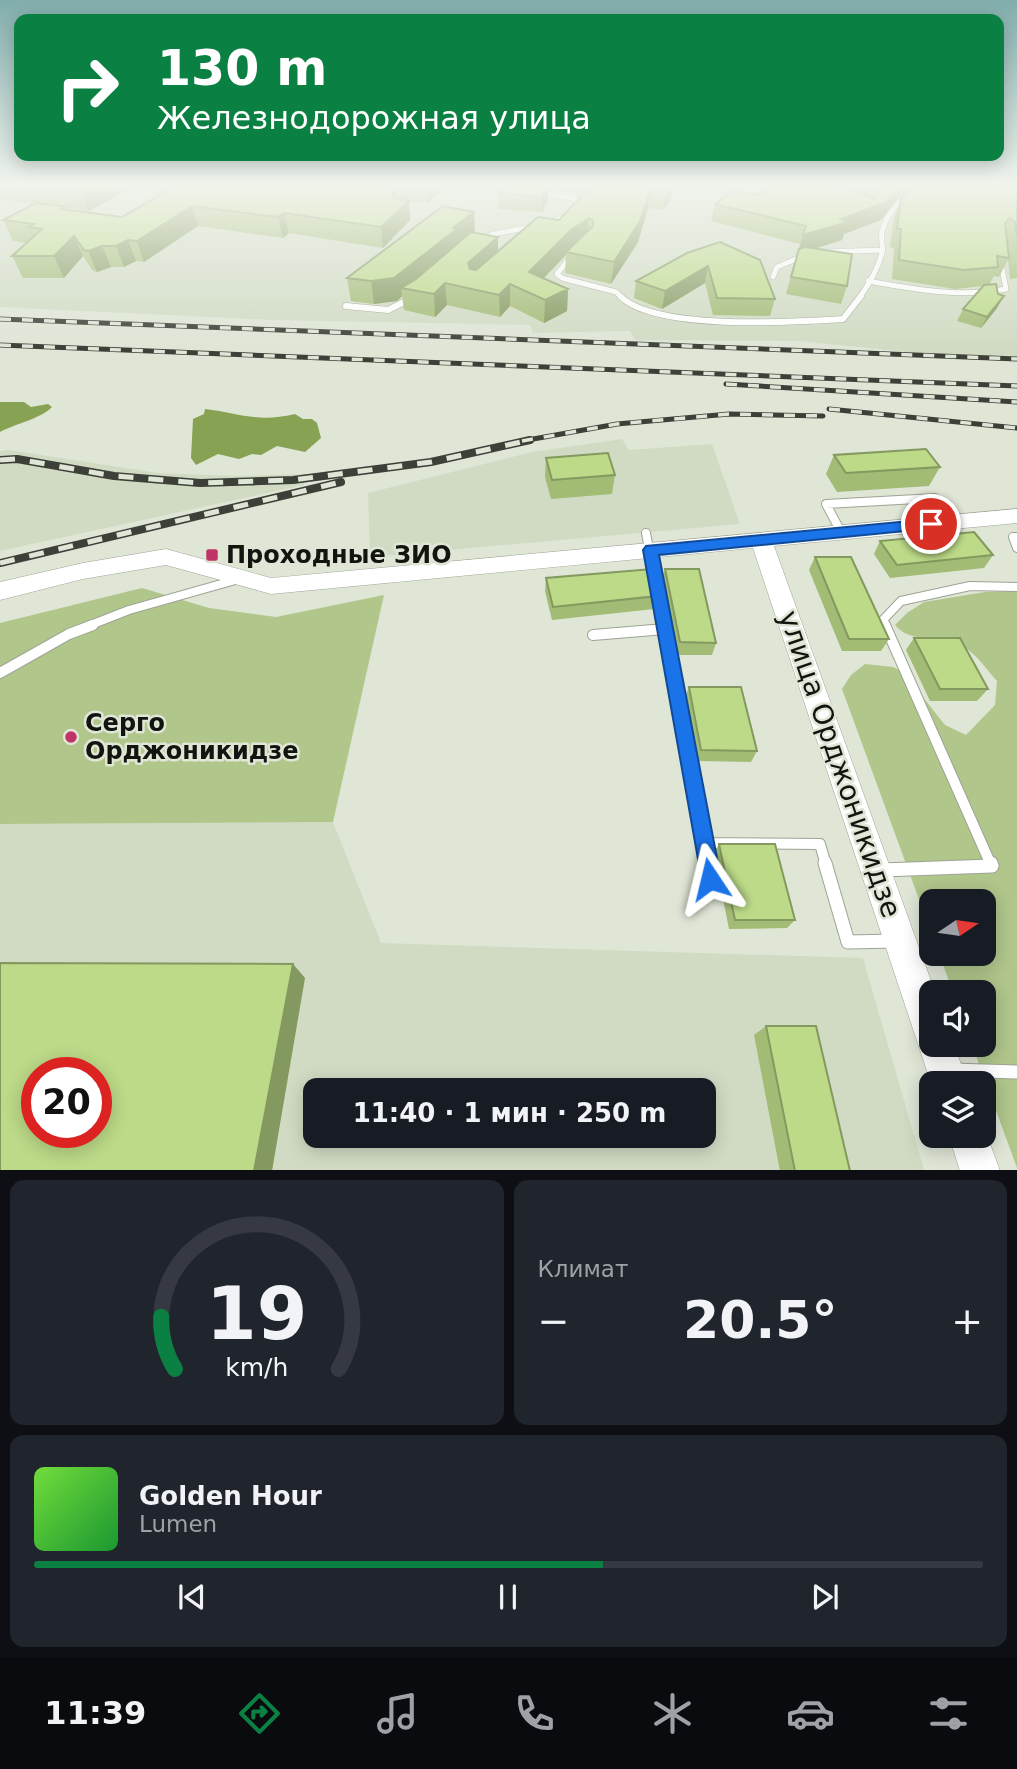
<!DOCTYPE html>
<html lang="ru">
<head>
<meta charset="utf-8">
<style>
	body { margin:0; font-family:"DejaVu Sans",sans-serif; background:#20242c; color:#f1f3f6; height:100vh; display:flex; flex-direction:column; font-size:26px; white-space:nowrap }
	* { box-sizing:border-box; margin:0 }
	p { font-size:23px; color:#9ea1a6 }
	.icon { flex:none; width:38px; height:38px; fill:none; stroke:currentColor; stroke-width:2; stroke-linecap:round; stroke-linejoin:round }
	.map { position:relative; height:1170px; overflow:hidden }
	.details { display:flex; flex-direction:column; gap:10px; padding:10px; background:#0d0f14; flex:1 }
	.details>* { flex:none }
	.guide { position:absolute; left:14px; top:14px; width:990px; height:147px; border-radius:14px; box-shadow:0 4px 18px #0003; background:#0b8043; color:#fff; overflow:hidden }
	.needle { width:46px; rotate:77deg }
	.tools { position:absolute; left:919px; top:889px; display:grid; gap:14px }
	.tools a { display:grid; place-items:center; width:77px; height:77px; border-radius:14px; background:#171b24; box-shadow:0 4px 18px #0003; font-size:35px }
	.speed { position:absolute; left:21px; top:1057px; display:flex; gap:14px; font-size:35px; font-weight:700; text-align:center }
	.speed>* { display:grid; place-content:center; width:91px; height:91px; border-radius:50%; background:#171b24; box-shadow:0 4px 18px #0003; line-height:1 }
	.speed .limit { border:10px solid #d22; background:#fff; color:#111 }
	.pin { position:absolute; display:grid; place-items:center; width:60px; height:60px; color:#fff; margin:-30px; border:4px solid #fff; border-radius:50%; box-shadow:0 2px 7px #0007 }
	.me { position:absolute; width:77px; margin:-38px; rotate:350deg; stroke-linejoin:round; filter:drop-shadow(0 0 5px #0008) }
	.turn { display:flex; align-items:center; gap:24px; height:147px; padding:0 28px; font-size:32px }
	.turn .icon { width:91px; height:91px; stroke-width:2.5 }
	.turn b { display:block; font-size:49px; line-height:60px }
	.big { font-size:52px; font-weight:700; line-height:1.1 }
	.details .widget { flex:1; display:flex; flex-direction:column; justify-content:center; gap:10px; min-width:0; padding:0 24px; border-radius:14px; background:#20242c }
	.details .dial { align-items:center; gap:0 }
	.dial svg { height:182px; overflow:visible; fill:none; stroke:#363941; stroke-width:7; stroke-linecap:round; text-anchor:middle }
	.dial text { fill:#f1f3f6; stroke:none }
	.song { display:flex; align-items:center; gap:21px }
	.cover { width:84px; height:84px; border-radius:10px; background:linear-gradient(135deg,hsl(100 70% 55%),hsl(130 70% 35%)) }
	.played { height:7px; border-radius:4px; background:linear-gradient(90deg,#0b8043 60%,#363941 60%) }
	.keys { display:flex; justify-content:space-around; direction:ltr }
	.heat { display:flex; justify-content:space-between; align-items:center; font-size:38px; direction:ltr }
	.details .tiles { flex:1; display:grid; gap:10px; grid-template-columns:1fr 1fr }
	.widget:last-child { grid-column:span 2 }
	.trip { position:absolute; left:303px; top:1078px; width:413px; height:70px; border-radius:14px; background:#171b24; box-shadow:0 4px 18px #0003; font-weight:700; line-height:70px; text-align:center }
	.menu { display:flex; height:112px; justify-content:space-around; align-items:center; background:#090b0e; color:#9ea1a6 }
	.menu .icon { width:49px; height:49px }
	.menu .current { color:#0b8043 }
	.menu b { font-size:32px; color:#f1f3f6 }
	.map>svg:first-child { display:block }
	.built { fill:#d1dbc4; fill-rule:evenodd }
	.green { fill:#b0c68b }
	.water { fill:#87a253 }
	.lines { fill:none; stroke-linecap:round; stroke-linejoin:round }
	.service-far4-casing { stroke:#9ea495; stroke-width:6 }
	.service-far3-casing { stroke:#9ea495; stroke-width:7 }
	.service-far2-casing { stroke:#9ea495; stroke-width:10 }
	.service-far1-casing { stroke:#9ea495; stroke-width:12 }
	.service-casing { stroke:#9ea495; stroke-width:15 }
	.tertiary-casing { stroke:#9ea495; stroke-width:1 }
	.service-far4 { stroke:#fff; stroke-width:5 }
	.service-far3 { stroke:#fff; stroke-width:6 }
	.service-far2 { stroke:#fff; stroke-width:8 }
	.service-far1 { stroke:#fff; stroke-width:10 }
	.service { stroke:#fff; stroke-width:13 }
	.tertiary { fill:#fff; fill-rule:evenodd }
	.rail-far1-casing { stroke:#3c4038; stroke-width:5 }
	.rail-casing { stroke:#3c4038; stroke-width:8 }
	.rail-far1 { stroke:#dfe6d6; stroke-width:3.5; stroke-dasharray:11; stroke-linecap:butt }
	.rail { stroke:#dfe6d6; stroke-width:5; stroke-dasharray:15; stroke-linecap:butt }
	.wall { fill:#a2bb75 }
	.shaded-wall { fill:#84995f }
	.building { fill:#bcda88; stroke:#84995f; stroke-width:2; fill-rule:evenodd }
	.route { fill:#1a73e8; stroke:#114b97; stroke-width:2 }
	.poi-dot { fill:#c03366; stroke:#dfe6d6; stroke-width:2.5 }
	.labels { text-anchor:middle; dominant-baseline:central; stroke-width:5; stroke-linejoin:round; paint-order:stroke }
	.poi-label { font-size:24px; font-weight:bold; fill:#12150f; stroke:#dfe6d6; text-anchor:start }
	.near-street-label { font-size:28px; fill:#12150f; stroke:#dfe6d6 }
</style>
</head>
<body>
<div class="map">
<svg width="1017" height="1171" viewBox="0 0 1017 1171">
	<rect width="100%" height="100%" fill="#dfe6d6"/>
	<path class="built" d="M0,185H1017V357L929,354L798,341L635,340L630,331L533,333L530,325L273,320L0,307Z
		M622,439L629,450L712,444L740,524L370,557L368,493L532,452Z
		M9,450L158,473L237,476L307,474L304,485L0,551V451Z
		M333,822L381,943L863,958L924,1170H0V824ZM37,1073H96V1132H37ZM315,1090H704V1136H315Z"/>
	<path class="green" d="M142,588L209,608L276,617L384,595L333,822L0,824V623Z
		M1017,591V1168L972,1045H984V992H953L939,954H984V901H931V932L842,689L851,675L865,664L893,667L903,672L945,725L966,735L995,705L997,681C987,670 976,653 962,646C942,634 911,645 895,625L907,613L924,602L985,592Z"/>
	<path class="water" d="M0,402H24L31,407L48,404L52,407C42,418 15,424 0,432Z
		M205,409C239,413 257,423 295,414L303,419H312L317,423L321,438L305,452L277,446L261,455L252,454L239,459L218,454L196,465L191,458L193,419L204,414Z"/>
	<g class="lines">
		<g class="service-far4-casing">
			<path id="service-far4" d="M734,185L774,190
				M481,239L493,234L543,225L573,213L577,203L573,198L536,193
				M822,252L883,250
				M571,256L557,274L562,278L616,292L621,297
				M773,277L777,267L808,254
				M868,281C914,289 959,298 1006,289L1001,263
				M860,297C869,284 878,269 882,253C884,246 880,239 882,232C888,208 905,195 925,185"/>
		</g>
		<g class="service-far3-casing">
			<path id="service-far3" d="M620,296C655,331 793,322 843,319L861,296
				M346,306L388,310L412,298"/>
		</g>
		<g class="service-far2-casing">
			<path id="service-far2" d="M841,532L826,504L935,498L953,522
				M646,533L664,626
				M1017,537H1013L1017,548
				M88,626L129,610L239,579
				M886,626L883,620L901,601L970,586L1017,587"/>
		</g>
		<g class="service-far1-casing">
			<path id="service-far1" d="M663,625L708,865
				M885,625L991,865
				M593,635L665,629
				M0,673L69,634L93,625
				M704,843L820,844L826,865"/>
		</g>
		<g class="service-casing">
			<path id="service" d="M708,863L711,879
				M825,863L848,942L895,941
				M882,870L992,866L991,863
				M952,1070L1017,1072"/>
		</g>
		<g class="tertiary-casing">
			<path id="tertiary" d="M1017,509V523L774,546L935,992H931V1045H954L968,1083H931L753,548L271,594L166,565L83,579L0,600V582L83,563L166,549L271,578Z
				M984,1127L1000,1171H960L949,1136H984Z"/>
		</g>
		<use href="#service-far4" class="service-far4"/>
		<use href="#service-far3" class="service-far3"/>
		<use href="#service-far2" class="service-far2"/>
		<use href="#service-far1" class="service-far1"/>
		<use href="#service" class="service"/>
		<use href="#tertiary" class="tertiary"/>
		<g class="rail-far1-casing">
			<path id="rail-far1" d="M0,319L1017,359
				M0,345L1017,386
				M726,384L1017,402
				M829,409L1017,428
				M522,441L617,424L729,414L823,416"/>
		</g>
		<g class="rail-casing">
			<path id="rail" d="M0,460L17,459L114,476L200,483L293,480L431,462L530,440
				M0,563L341,482"/>
		</g>
		<use href="#rail-far1" class="rail-far1"/>
		<use href="#rail" class="rail"/>
	</g>
	<path class="wall" d="M0,185H136L89,211L66,208L67,210L122,217L177,185H446L428,203L409,202L410,220L383,248L289,233L283,238L198,226L144,262L136,261L124,267H111L97,272L93,271L83,256L64,278H23L12,256L27,243L13,241L3,220L34,204L0,199Z
		M504,185H674L672,197L663,210L648,208L638,242L611,284L565,273L566,255L544,278L568,289L567,311L544,323L510,306L500,317L447,305L435,317L404,310L402,296L397,301L374,304L351,301L347,278L474,212L475,233L498,237V251L559,220L580,198L574,193L548,189V200L542,212L499,209V193Z
		M764,185H1017V278L1010,279L1008,260L999,277L994,276L989,285L997,308L981,328L957,321L963,309L983,286L955,289L892,279L894,248L890,247L894,217L901,199L911,188L901,194L881,220L844,234L842,240L814,248L847,286L841,304L786,294L800,244L711,221L715,204L756,195L769,186Z
		M687,253L775,299L770,316L713,315L705,283L662,309L634,298L636,281Z
		M834,455L940,467L929,486L837,492L826,474Z
		M546,458L615,475L612,494L551,499L545,477Z
		M880,541L993,555L984,568L890,578L874,554Z
		M815,557L889,639L881,651H842L809,570Z
		M665,569L716,643L712,655H677L662,582Z
		M546,578L657,596L654,609L552,620L545,591Z
		M914,638L988,689L977,701H930L906,650Z
		M689,687L757,751L751,762L697,761L685,698Z
		M719,844L795,920L787,928L729,929L714,854Z
		M766,1026L850,1171H780L754,1035Z"/>
	<path class="shaded-wall" d="M92,185H136L89,211L81,191Z
		M394,185H395L396,201H409L410,220L383,248L381,227L392,198Z
		M426,185H446L428,203Z
		M548,185V200L542,212V197Z
		M670,185H674L672,197L663,210L666,191Z
		M901,185H917L901,194L881,220L844,234L842,240L798,254L803,235L841,219Z
		M651,188L648,208L638,242L611,284L614,262Z
		M192,206L198,226L144,262L137,241Z
		M474,212L475,233L410,290L401,288L402,296L397,301L374,304L371,281L453,228Z
		M284,213L289,233L283,238L278,217Z
		M589,218L587,239L566,252V255L529,293V272L571,230Z
		M74,236L83,256L64,278L54,256Z
		M498,237V258L469,285L468,263Z
		M128,240L136,261L124,267L116,246Z
		M102,246L111,267L97,272L88,251Z
		M708,266L705,283L662,309L665,291Z
		M445,283L447,305L435,317L434,294Z
		M510,284V306L500,317L499,295Z
		M568,289L567,311L544,323L545,300Z
		M1004,296L997,308L981,328L987,317Z
		M293,964L305,978L272,1171H254Z"/>
	<path class="building" d="M33,185H92L81,191Z
		M177,185H394L392,198L409,201L381,227L284,213L278,217L192,206L137,241L128,240L116,246H102L88,251L84,250L74,236L54,256H12L42,229L29,227L34,224L3,220L36,203L66,207L61,209L122,217Z
		M504,185H548L542,197L499,193Z
		M592,185H670L666,191L651,188L640,221L614,262L566,252L593,226V221L589,218L571,230L529,272L568,289L545,300L510,284L499,295L445,283L434,294L401,288L416,279L471,232L498,237L468,263L470,269L476,270L538,217L559,220Z
		M770,185H818L854,190L874,199L879,194L876,189L867,185H901L887,202L841,219L848,222L803,235L806,226L715,204L734,190L756,195Z
		M914,185H999L1008,186V185H1017V236L1015,222L1010,218L1005,223L1009,258L997,256L998,267L964,270L899,260L901,229H897L901,199Z
		M443,206L474,212L453,228L457,229L394,278L371,281L347,278Z
		M720,242L760,260L775,299L717,298L708,266L665,291L636,281L687,253Z
		M805,247L852,254L847,286L791,277L799,249Z
		M996,284L998,294L1004,296L987,317L963,309L984,285Z
		M926,449L940,467L846,473L834,455Z
		M608,453L615,475L552,480L546,458Z
		M974,532L993,555L897,565L880,541Z
		M815,557H851L889,639H849Z
		M652,569L657,596L553,607L546,578Z
		M665,569H699L716,643L680,642Z
		M914,638H960L988,689H940Z
		M689,687H741L757,751L701,750Z
		M719,844H775L795,920H735Z
		M0,963L293,964L254,1171H0ZM37,1073H96V1132H37Z
		M766,1026H816L850,1171H795Z"/>
	<linearGradient id="sky" x2="0" y2="1"><stop stop-color="#81adac"/><stop offset="0.53" stop-color="#f1f4ed"/><stop offset="1" stop-color="#f1f4ed" stop-opacity="0"/></linearGradient>
	<rect width="1017" height="349" fill="url(#sky)"/>
	<path class="route" d="M931,519L938,524L936,528L659,555L721,879L718,887L710,890L703,887L643,550L646,546Z"/>
	<g class="poi-dot">
		<rect x="205" y="548" width="14" height="14" rx="3.5"/>
		<circle cx="71" cy="737" r="7"/>
	</g>
	<g class="labels">
		<g class="poi-label">
			<text x="226" y="555">Проходные ЗИО</text>
			<text x="85" y="723">Серго<tspan x="85" dy="28">Орджоникидзе</tspan></text>
		</g>
		<g class="near-street-label">
			<text transform="translate(840 764) rotate(71)">улица Орджоникидзе</text>
		</g>
	</g>
</svg>
<div class="tools">
<a><svg class="needle" viewBox="-14 -14 28 28"><path d="M0-13l5 13h-10z" fill="#e53935"/><path d="M0 13l5-13h-10z" fill="#9ea1a6"/></svg></a>
<a><svg class="icon" aria-label="sound" viewBox="0 0 24 24"><path d="M4 9h4l5-4v14l-5-4H4zM17 9q2 3 0 6"/></svg></a>
<a><svg class="icon" aria-label="layers" viewBox="0 0 24 24"><path d="M12 4l9 5-9 5-9-5zM3 14l9 5 9-5"/></svg></a>
</div>
<div class="speed"><div class="limit">20</div></div>
<div class="pin" style="left:931px;top:524px;background:#d93025"><svg class="icon" aria-label="arrive" viewBox="0 0 24 24"><path d="M6 21V4h12l-3 4 3 4H6"/></svg></div>
<svg class="me" style="left:710px;top:879px" viewBox="-20 -20 40 40"><path d="M0-17L14 15 0 8-14 15z" fill="#1a73e8" stroke="#fff" stroke-width="4"/></svg>
<div class="trip">11:40 · 1 мин · 250 m</div>
<div class="guide">
<div class="turn"><svg class="icon" aria-label="right" viewBox="0 0 24 24"><path d="M7 20v-9h11M14 6l5 5-5 5"/></svg><div><b>130 m</b>Железнодорожная улица</div></div>
</div>
</div>
<section class="details">
<div class="tiles">
<div class="widget dial"><svg viewBox="0 0 100 80">
<path d="M14 69A42 42 0 1 1 86 69"/>
<path d="M14 69A42 42 0 0 1 8 46" stroke="#0b8043"/>
<text x="50" y="56" font-size="32" font-weight="700">19</text>
<text x="50" y="72" font-size="11">km/h</text>
</svg></div>
<div class="widget"><p>Климат</p>
<div class="heat"><a>−</a><b class="big">20.5°</b><a>+</a></div>
</div>
<div class="widget">
<div class="song"><i class="cover"></i><div><b>Golden Hour</b><p>Lumen</p></div></div>
<div class="played"></div>
<div class="keys"><svg class="icon" aria-label="previous" viewBox="0 0 24 24"><path d="M18 5L8 12l10 7zM5 5v14"/></svg><svg class="icon" aria-label="pause" viewBox="0 0 24 24"><path d="M8 5v14M16 5v14"/></svg><svg class="icon" aria-label="next" viewBox="0 0 24 24"><path d="M6 5l10 7-10 7zM19 5v14"/></svg></div>
</div>
</div>
</section>
<nav class="menu">
<b>11:39</b>
<svg class="icon current" aria-label="directions" viewBox="0 0 24 24"><path d="M12 3l9 9-9 9-9-9zM9 14v-3h6M13 9l2 2-2 2"/></svg>
<svg class="icon" aria-label="music" viewBox="0 0 24 24"><path d="M9 18V5l10-2v13"/><circle cx="6" cy="18" r="3"/><circle cx="16" cy="16" r="3"/></svg>
<svg class="icon" aria-label="phone" viewBox="0 0 24 24"><path d="M5 4h4l2 5-3 2q2 4 5 5l2-3 5 2v4C11 20 4 13 5 4z"/></svg>
<svg class="icon" aria-label="climate" viewBox="0 0 24 24"><path d="M12 3v18M4 7l16 10M4 17L20 7"/></svg>
<svg class="icon" aria-label="car" viewBox="0 0 24 24"><path d="M5 17H2v-5l4-1 3-4h7l3 4 3 1v5h-3M9 17h6M6 11h13"/><circle cx="7" cy="17" r="2"/><circle cx="17" cy="17" r="2"/></svg>
<svg class="icon" aria-label="filters" viewBox="0 0 24 24"><path d="M4 7h16M4 17h16"/><circle cx="9" cy="7" r="2"/><circle cx="15" cy="17" r="2"/></svg>
</nav>
</body>
</html>
